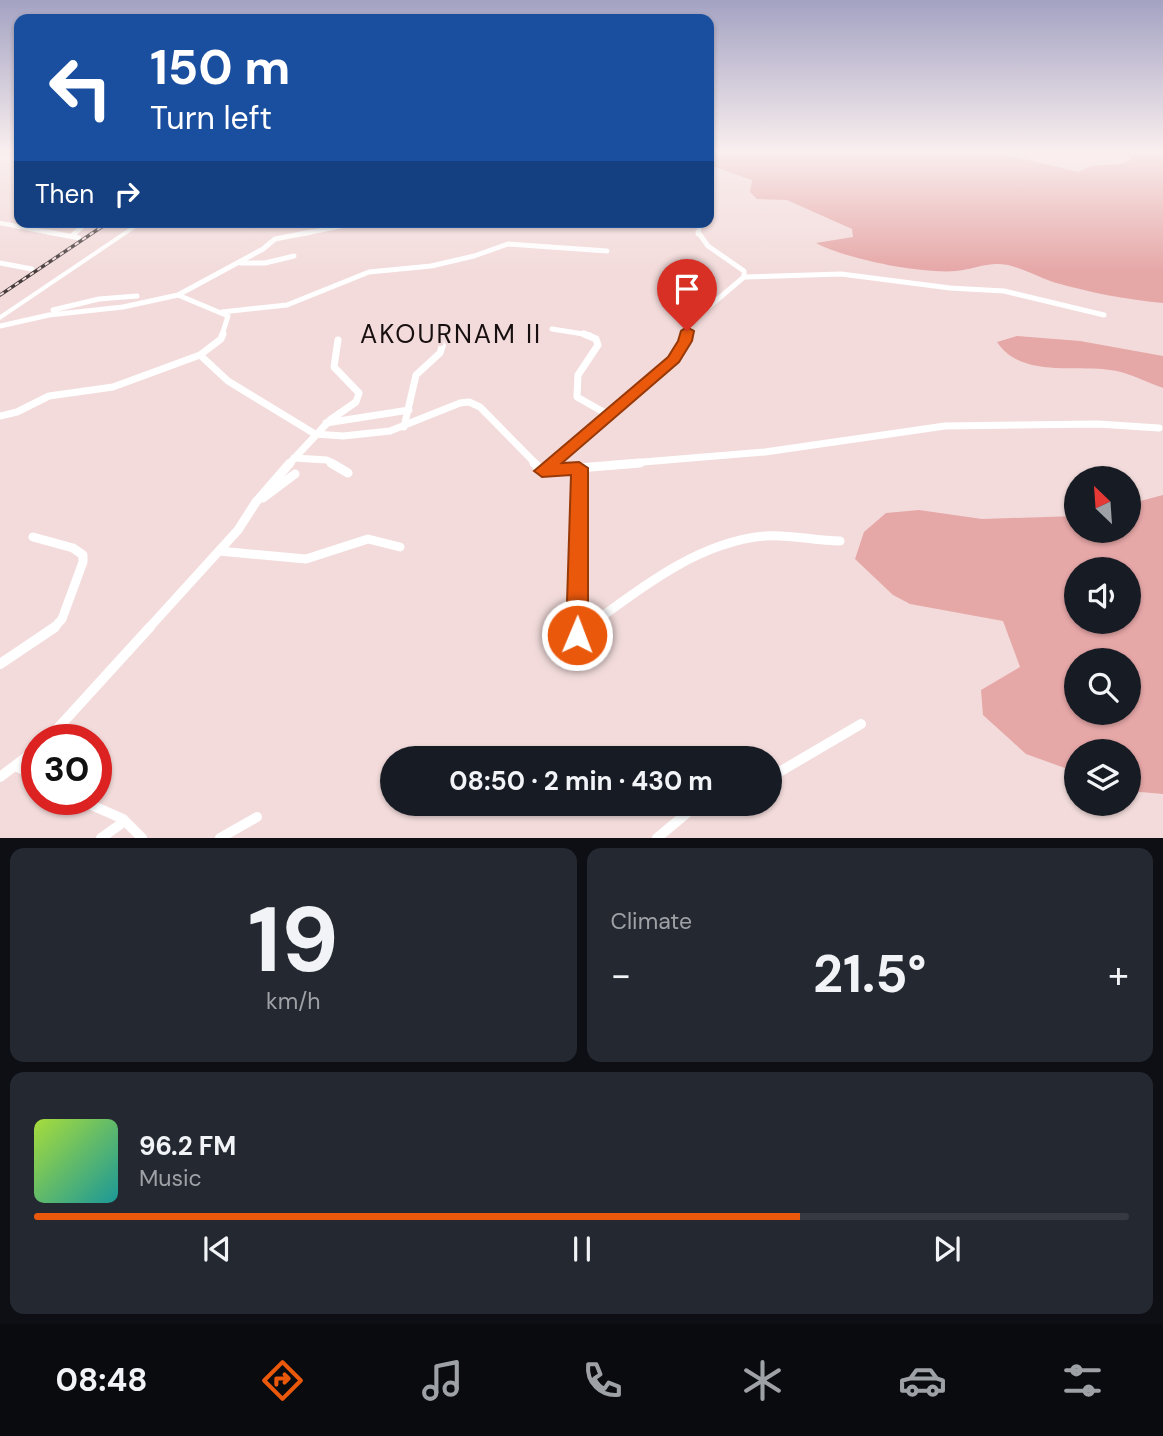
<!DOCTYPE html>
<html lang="en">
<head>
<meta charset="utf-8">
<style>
	body { margin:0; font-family:"DM Sans",sans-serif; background:#242831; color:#f1f3f6; height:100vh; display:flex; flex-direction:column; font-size:26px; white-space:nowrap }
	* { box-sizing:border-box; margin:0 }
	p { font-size:23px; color:#9ea1a6 }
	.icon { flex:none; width:38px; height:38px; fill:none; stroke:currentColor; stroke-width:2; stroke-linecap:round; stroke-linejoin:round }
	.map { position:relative; height:838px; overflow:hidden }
	.drawer { display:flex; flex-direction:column; gap:10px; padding:10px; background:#0d0f14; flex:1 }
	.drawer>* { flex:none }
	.guide { position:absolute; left:14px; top:14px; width:700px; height:214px; border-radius:14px; box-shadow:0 2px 5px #0004; background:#1a4fa0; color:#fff; overflow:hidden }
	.needle { width:46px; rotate:335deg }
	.fabs { position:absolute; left:1064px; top:466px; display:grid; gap:14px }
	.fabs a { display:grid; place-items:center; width:77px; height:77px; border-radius:50%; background:#171b24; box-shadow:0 2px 5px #0004; font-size:35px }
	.speed { position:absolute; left:21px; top:724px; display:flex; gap:14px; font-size:35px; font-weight:700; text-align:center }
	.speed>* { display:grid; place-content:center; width:91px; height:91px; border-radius:50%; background:#171b24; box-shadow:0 2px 5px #0004; line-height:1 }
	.speed .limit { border:10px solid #d22; background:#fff; color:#111 }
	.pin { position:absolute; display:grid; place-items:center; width:60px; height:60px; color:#fff; margin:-72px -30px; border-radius:50% 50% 50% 0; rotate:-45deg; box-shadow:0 0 7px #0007 }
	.pin .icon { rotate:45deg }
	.me { position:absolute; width:77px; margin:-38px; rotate:1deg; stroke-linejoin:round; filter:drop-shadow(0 0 5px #0008) }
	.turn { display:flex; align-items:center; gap:24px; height:147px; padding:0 21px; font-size:32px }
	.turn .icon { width:91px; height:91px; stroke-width:2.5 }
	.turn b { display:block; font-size:49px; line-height:60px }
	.then { display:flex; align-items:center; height:66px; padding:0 21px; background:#0003; gap:14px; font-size:26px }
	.big { font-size:52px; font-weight:700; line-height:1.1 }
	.drawer .card { flex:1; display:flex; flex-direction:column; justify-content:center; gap:10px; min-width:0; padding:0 24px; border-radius:14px; background:#242831 }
	.drawer .dial { align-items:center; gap:0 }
	.dial b { font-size:91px; line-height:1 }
	.song { display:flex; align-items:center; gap:21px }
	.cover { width:84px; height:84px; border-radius:10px; background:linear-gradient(135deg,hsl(80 70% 55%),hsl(180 70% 35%)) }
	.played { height:7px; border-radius:4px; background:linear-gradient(90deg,#ea580c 70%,#363941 70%) }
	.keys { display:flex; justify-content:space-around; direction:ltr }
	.heat { display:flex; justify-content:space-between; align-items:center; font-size:38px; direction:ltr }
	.drawer .tiles { flex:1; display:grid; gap:10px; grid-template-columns:1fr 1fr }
	.card:last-child { grid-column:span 2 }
	.trip { position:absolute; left:380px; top:746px; width:402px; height:70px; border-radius:35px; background:#171b24; box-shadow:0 2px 5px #0004; font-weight:700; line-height:70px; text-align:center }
	.dock { display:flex; height:112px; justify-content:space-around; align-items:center; background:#090b0e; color:#9ea1a6 }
	.dock .icon { width:49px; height:49px }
	.dock .on { color:#ea580c }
	.dock b { font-size:32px; color:#f1f3f6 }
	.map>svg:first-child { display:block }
	.green { fill:#e6a7a7; fill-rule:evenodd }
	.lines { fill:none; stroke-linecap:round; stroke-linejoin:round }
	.minor-far4 { stroke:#fff; stroke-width:4.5 }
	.minor-far3 { stroke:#fff; stroke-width:5 }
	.minor-far2 { stroke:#fff; stroke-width:7 }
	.minor-far1 { stroke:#fff; stroke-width:9 }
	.minor { stroke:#fff; stroke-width:10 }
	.tertiary { fill:#fff; fill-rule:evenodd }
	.rail-casing { stroke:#473c3c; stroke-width:3.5 }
	.rail { stroke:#f3dbdb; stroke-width:2; stroke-dasharray:4.5; stroke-linecap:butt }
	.route { fill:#ea580c; stroke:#983908; stroke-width:2 }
	.labels { text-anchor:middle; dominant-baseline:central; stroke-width:6; stroke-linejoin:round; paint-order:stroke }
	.quarter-label { font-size:26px; letter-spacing:2px; fill:#181010; stroke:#f3dbdb }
</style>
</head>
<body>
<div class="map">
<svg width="1163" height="838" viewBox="0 0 1163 838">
	<rect width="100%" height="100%" fill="#f3dbdb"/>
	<path class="green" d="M709,153H999L1078,172L1091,166L1119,164L1131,160L1126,153H1163V303C1123,299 1092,293 1053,282C1038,277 1024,269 1008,265C988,261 975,269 956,271C921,274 846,259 816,243L853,237L852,229L787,200L757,199L750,192L752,180L709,165Z
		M1017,336L1080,341L1163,356V388C1146,382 1128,372 1110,370C1073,365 1021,378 997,342Z
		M1163,495V794L1129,791V751H1076V772L1026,754L983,715L981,690L1020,667L1003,621L910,604L893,595L855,559L864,532L886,513L919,510L982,519L1076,516V530H1129V504ZM1076,569H1129V621H1076ZM1076,660H1129V712H1076Z"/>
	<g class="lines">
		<path class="minor-far4" d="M1,159L19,157
			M0,223L57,234
			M74,234L83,226
			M302,234L342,226
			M698,234L701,222"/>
		<path class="minor-far3" d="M48,232L79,238
			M72,236L76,232
			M0,263L32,269
			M241,263H265L294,256
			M744,277L841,274L950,288L1004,291L1104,315
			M178,295L228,316L222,335
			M53,310L99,299L137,296
			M222,312L287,305L369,272L431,266L474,256L508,244L607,251
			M0,326L49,315L123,307L178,295L263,249L275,239L311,232
			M552,329L590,335
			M445,335L447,330
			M687,335L692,321L744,277V271L708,246L698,232"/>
		<path class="minor-far2" d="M584,334L596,339L598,345L578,375L577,397L607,414
			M200,355L221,339L223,334
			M0,416L17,412L49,396L113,387L200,355L228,381L315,434L343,436L390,431L460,403L469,402L480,407L536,464
			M326,423L409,410
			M404,427L416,375L440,353L446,334
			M294,458L327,460L334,464
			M289,464L330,420L356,402L359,393L334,367L338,340
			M551,464L674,359L688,334
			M619,464L765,452L945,426L1098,424L1159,428"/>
		<path class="minor-far1" d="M331,463L348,473
			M534,463L542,471
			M542,471L640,463
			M543,471L553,463
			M263,498L295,474
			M33,537L73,548L83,555V562L62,619L53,629
			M219,551L306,559L368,539L400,547
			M148,629L238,530L256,502L290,463
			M577,629L579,468
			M585,629C638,590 697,542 765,536C790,534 815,541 840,541"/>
		<path class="minor" d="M577,627V635L588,627
			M0,664L55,627
			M47,740L150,627
			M16,766L37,777
			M770,774L781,771L861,724
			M0,777L37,749
			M80,800L123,819L142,838
			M101,838L125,821
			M220,838L257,817
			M657,838L699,803"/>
		<path class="tertiary" d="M138,222H145L0,320V315Z"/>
		<g class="rail-casing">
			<path id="rail" d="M0,295L109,222"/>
		</g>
		<use href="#rail" class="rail"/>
	</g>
	<linearGradient id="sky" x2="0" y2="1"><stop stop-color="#a3a2c2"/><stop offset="0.56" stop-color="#faefef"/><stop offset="1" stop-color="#faefef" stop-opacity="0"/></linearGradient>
	<rect width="1163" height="271" fill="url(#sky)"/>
	<path class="route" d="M687,327L694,331L692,341L679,362L562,463L579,462L588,468V635L585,642L577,645L569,642L566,635L571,475L542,477L534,471L668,357L678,341L681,331Z"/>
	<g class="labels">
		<g class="quarter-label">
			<text x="451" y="334">AKOURNAM II</text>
		</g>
	</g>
</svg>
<div class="fabs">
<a><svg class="needle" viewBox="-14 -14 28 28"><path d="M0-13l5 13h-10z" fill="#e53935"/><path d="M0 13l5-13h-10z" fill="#9ea1a6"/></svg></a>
<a><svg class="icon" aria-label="sound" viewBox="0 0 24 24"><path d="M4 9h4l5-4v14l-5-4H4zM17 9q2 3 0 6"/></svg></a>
<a><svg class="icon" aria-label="search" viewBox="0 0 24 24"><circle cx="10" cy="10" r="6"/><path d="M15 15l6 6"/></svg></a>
<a><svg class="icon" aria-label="layers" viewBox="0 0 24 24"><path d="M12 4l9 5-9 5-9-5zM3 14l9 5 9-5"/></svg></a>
</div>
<div class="speed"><div class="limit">30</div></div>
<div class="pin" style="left:687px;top:331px;background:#d93025"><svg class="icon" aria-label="arrive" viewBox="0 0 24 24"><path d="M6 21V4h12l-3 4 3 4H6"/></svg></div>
<svg class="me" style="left:577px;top:635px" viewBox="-20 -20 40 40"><circle r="17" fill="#ea580c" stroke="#fff" stroke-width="3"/><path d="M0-11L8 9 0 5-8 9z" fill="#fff"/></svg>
<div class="trip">08:50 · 2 min · 430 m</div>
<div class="guide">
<div class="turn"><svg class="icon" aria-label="left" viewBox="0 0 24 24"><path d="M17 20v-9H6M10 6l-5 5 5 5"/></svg><div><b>150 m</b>Turn left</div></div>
<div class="then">Then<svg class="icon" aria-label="right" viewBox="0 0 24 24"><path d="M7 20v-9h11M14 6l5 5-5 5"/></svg></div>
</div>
</div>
<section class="drawer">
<div class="tiles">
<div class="card dial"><b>19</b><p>km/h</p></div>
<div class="card"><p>Climate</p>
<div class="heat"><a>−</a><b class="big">21.5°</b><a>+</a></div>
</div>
<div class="card">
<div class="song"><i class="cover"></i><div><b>96.2 FM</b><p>Music</p></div></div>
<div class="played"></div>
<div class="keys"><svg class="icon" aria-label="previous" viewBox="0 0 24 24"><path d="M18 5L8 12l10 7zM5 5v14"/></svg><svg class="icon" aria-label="pause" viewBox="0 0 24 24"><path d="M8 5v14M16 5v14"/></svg><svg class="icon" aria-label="next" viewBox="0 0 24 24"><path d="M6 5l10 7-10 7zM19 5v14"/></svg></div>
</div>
</div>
</section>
<nav class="dock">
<b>08:48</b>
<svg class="icon on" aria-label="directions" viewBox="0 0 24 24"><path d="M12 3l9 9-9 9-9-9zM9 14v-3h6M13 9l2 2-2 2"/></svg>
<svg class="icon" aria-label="music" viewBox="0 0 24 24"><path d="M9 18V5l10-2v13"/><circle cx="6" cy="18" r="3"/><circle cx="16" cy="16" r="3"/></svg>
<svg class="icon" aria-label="phone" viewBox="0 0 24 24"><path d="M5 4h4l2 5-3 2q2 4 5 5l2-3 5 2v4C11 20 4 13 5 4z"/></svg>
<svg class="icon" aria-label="climate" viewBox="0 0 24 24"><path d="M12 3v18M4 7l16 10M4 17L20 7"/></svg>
<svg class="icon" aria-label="car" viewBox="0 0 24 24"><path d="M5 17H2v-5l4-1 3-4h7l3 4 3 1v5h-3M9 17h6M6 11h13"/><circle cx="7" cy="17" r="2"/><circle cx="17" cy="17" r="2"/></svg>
<svg class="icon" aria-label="filters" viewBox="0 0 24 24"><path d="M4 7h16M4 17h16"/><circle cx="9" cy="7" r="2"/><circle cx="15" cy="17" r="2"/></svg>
</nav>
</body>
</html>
